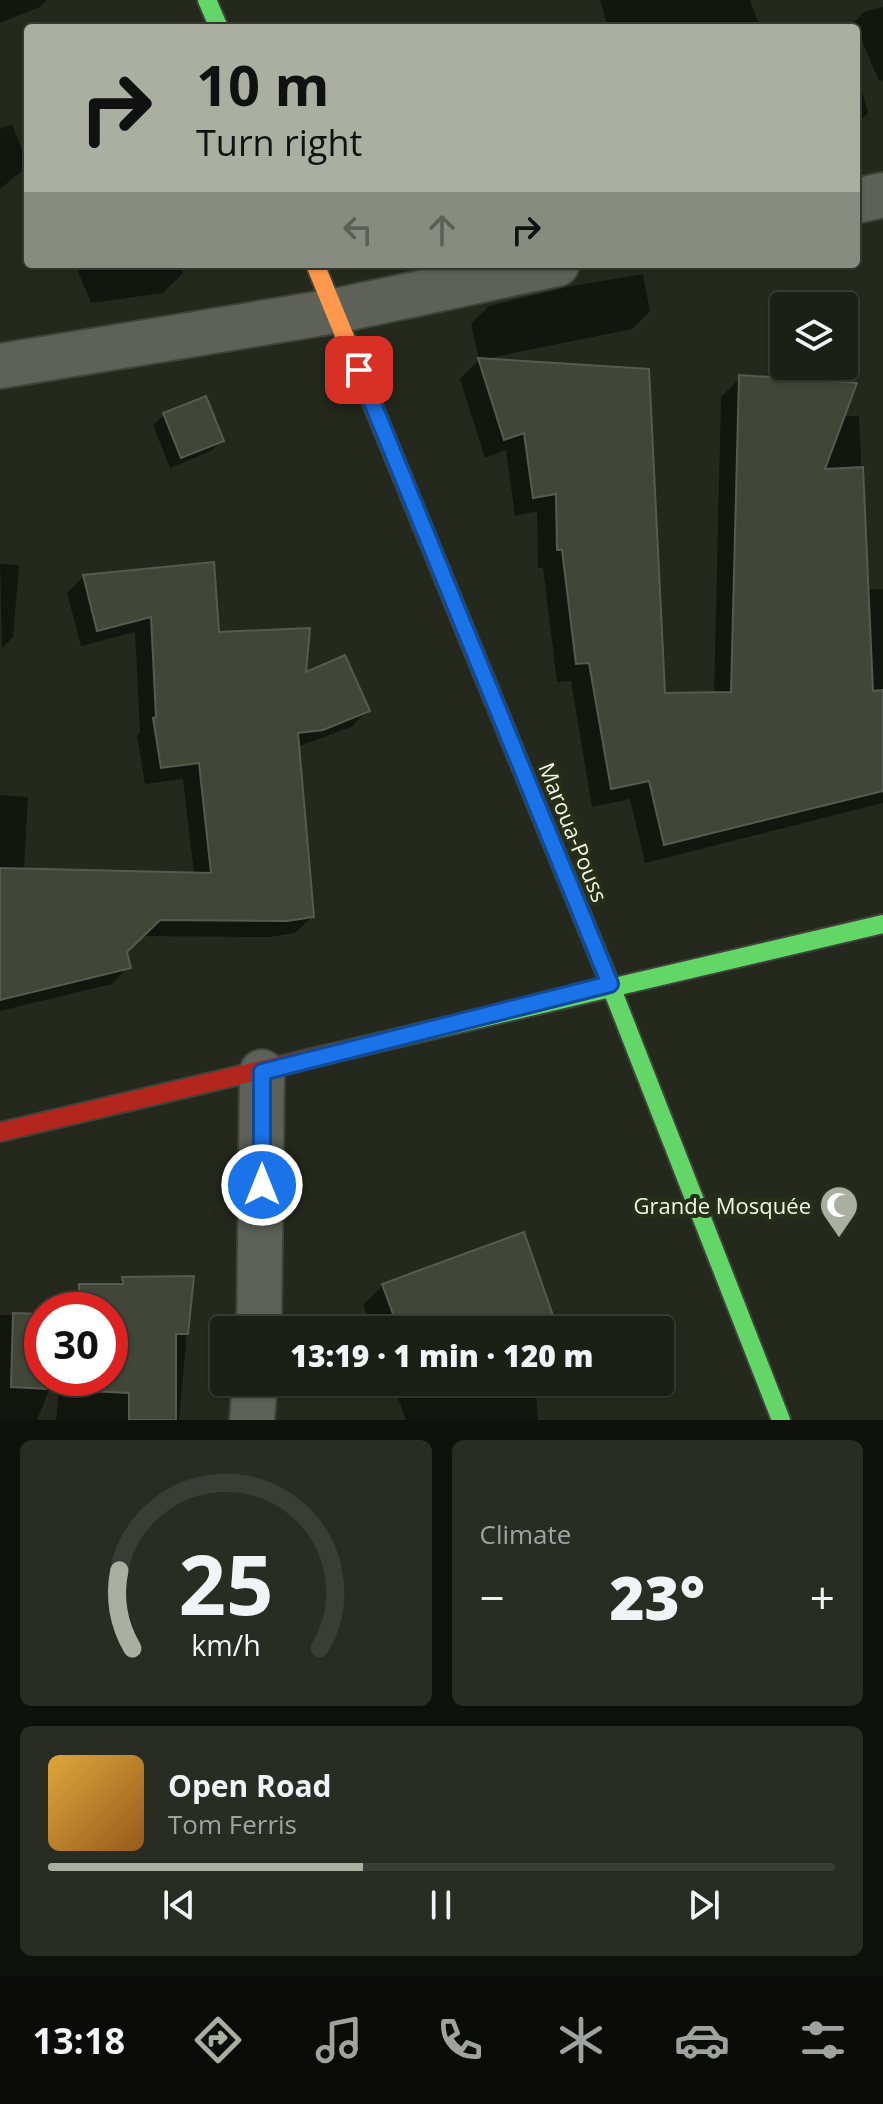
<!DOCTYPE html>
<html lang="en">
<head>
<meta charset="utf-8">
<style>
	body { margin:0; font-family:"Open Sans",sans-serif; background:#292c23; color:#f1f3f6; height:100vh; display:flex; flex-direction:column; font-size:30px; white-space:nowrap }
	* { box-sizing:border-box; margin:0 }
	p { font-size:26px; color:#a0a2a1 }
	.icon { flex:none; width:44px; height:44px; fill:none; stroke:currentColor; stroke-width:2; stroke-linecap:round; stroke-linejoin:round }
	.map { position:relative; height:1420px; overflow:hidden }
	.details { display:flex; flex-direction:column; gap:20px; padding:20px; background:#0f110c; flex:1 }
	.details>* { flex:none }
	.guide { position:absolute; left:24px; top:24px; width:836px; height:244px; border-radius:8px; box-shadow:0 2px 6px #0004,0 0 0 2px #3a3d35; background:#aaafa1; color:#111; overflow:hidden }
	.tools { position:absolute; left:770px; top:292px; display:grid; gap:16px }
	.tools a { display:grid; place-items:center; width:88px; height:88px; border-radius:8px; background:#1c1f16; box-shadow:0 2px 6px #0004,0 0 0 2px #3a3d35; font-size:40px }
	.speed { position:absolute; left:24px; top:1292px; display:flex; gap:16px; font-size:40px; font-weight:700; text-align:center }
	.speed>* { display:grid; place-content:center; width:104px; height:104px; border-radius:50%; background:#1c1f16; box-shadow:0 2px 6px #0004,0 0 0 2px #3a3d35; line-height:1 }
	.speed .limit { border:12px solid #d22; background:#fff; color:#111 }
	.pin { position:absolute; display:grid; place-items:center; width:68px; height:68px; color:#fff; margin:-34px; border-radius:16px; box-shadow:0 4px 12px #0006 }
	.me { position:absolute; width:88px; margin:-44px; rotate:0deg; stroke-linejoin:round; filter:drop-shadow(0 0 6px #0008) }
	.turn { display:flex; align-items:center; gap:28px; height:168px; padding:0 40px; font-size:36px }
	.turn .icon { width:104px; height:104px; stroke-width:2.5 }
	.turn b { display:block; font-size:56px; line-height:68px }
	.lanes { display:flex; align-items:center; height:76px; padding:0 40px; background:#0003; justify-content:center; gap:40px; direction:ltr }
	.lanes .off { opacity:.35 }
	.big { font-size:60px; font-weight:800; line-height:1.1 }
	.details .widget { flex:1; display:flex; flex-direction:column; justify-content:center; gap:12px; min-width:0; padding:0 28px; border-radius:12px; background:#292c23 }
	.details .dial { align-items:center; gap:0 }
	.dial svg { height:208px; overflow:visible; fill:none; stroke:#3a3d35; stroke-width:7; stroke-linecap:round; text-anchor:middle }
	.dial text { fill:#f1f3f6; stroke:none }
	.song { display:flex; align-items:center; gap:24px }
	.cover { width:96px; height:96px; border-radius:12px; background:linear-gradient(135deg,hsl(40 70% 55%),hsl(30 70% 35%)) }
	.played { height:8px; border-radius:4px; background:linear-gradient(90deg,#aaafa1 40%,#3a3d35 40%) }
	.keys { display:flex; justify-content:space-around; direction:ltr }
	.heat { display:flex; justify-content:space-between; align-items:center; font-size:44px; direction:ltr }
	.details .tiles { flex:1; display:grid; gap:20px; grid-template-columns:1fr 1fr }
	.widget:last-child { grid-column:span 2 }
	.trip { position:absolute; left:210px; top:1316px; width:464px; height:80px; border-radius:8px; background:#1c1f16; box-shadow:0 2px 6px #0004,0 0 0 2px #3a3d35; font-weight:800; line-height:80px; text-align:center }
	.dock { display:flex; height:128px; justify-content:space-around; align-items:center; background:#0b0c09; color:#a0a2a1 }
	.dock .icon { width:56px; height:56px }
	.dock .on { color:#aaafa1 }
	.dock b { font-size:36px; color:#f1f3f6 }
	.map>svg:first-child { display:block }
	.shadow { fill:#0007 }
	.building { fill:#414638; stroke:#565a50; stroke-width:2 }
	.lines { fill:none; stroke-linecap:round; stroke-linejoin:round }
	.street-casing { stroke:#3f4339; stroke-width:48 }
	.fast-casing { stroke:#3f4339; stroke-width:22 }
	.slow-casing { stroke:#3f4339; stroke-width:22 }
	.jam-casing { stroke:#3f4339; stroke-width:22 }
	.street { stroke:#5e6158; stroke-width:44 }
	.fast { stroke:#63d668; stroke-width:18 }
	.slow { stroke:#ff974d; stroke-width:18 }
	.jam { stroke:#b3261e; stroke-width:18 }
	.route-casing { stroke:#114b97; stroke-width:20 }
	.route { stroke:#1a73e8; stroke-width:14 }
	.labels { text-anchor:middle; dominant-baseline:central; stroke-width:8; stroke-linejoin:round; paint-order:stroke }
	.street-label { font-size:22px; fill:#f1f7e8; stroke:#262f17 }
	.poi-label { font-size:22px; fill:#f1f7e8; stroke:#262f17; text-anchor:end }
</style>
</head>
<body>
<div class="map">
<svg width="883" height="1420" viewBox="0 0 883 1420">
	<rect width="100%" height="100%" fill="#25291d"/>
	<path class="shadow" d="M0,0H47L40,7L0,23Z
		M600,0H750L760,28H608Z
		M883,7V80L879,81L854,22L864,12Z
		M856,70L868,113L856,124Z
		M12,124L28,166L0,189V129Z
		M75,264H182L183,273L163,293L91,303Z
		M643,274L650,311L632,329L485,359L647,371L663,695L714,694L721,397L740,378L842,416H859L867,589H883V803L645,863L630,799L592,807L571,681L557,682L543,568H538L537,511L515,516L506,450L485,458L460,379L479,360L471,324L489,306L572,286Z
		M164,415L221,441L211,451L170,468L153,425Z
		M0,564L19,565L13,637L2,648Z
		M84,576L217,634L303,675L367,711L351,727L297,747L312,917L295,933L269,937L141,936L125,952L128,967L112,984L0,1011V795L28,797L24,870L194,874L183,779L145,784L137,736L140,733L135,632L81,646L67,593Z
		M192,1278L179,1420H56L60,1378H110V1310H65V1305L85,1286H116L123,1279Z
		M383,1286L554,1330H373L363,1305Z
		M0,1315L42,1316V1378H54L37,1420H0Z
		M392,1382H535L538,1420H406Z"/>
	<path class="building" d="M478,358L649,369L665,693L731,692L739,375L857,383L825,469L863,467L873,691L883,690V791L664,845L649,781L611,789L589,663L576,664L562,550H557L556,494L533,498L524,433L504,440Z
		M206,396L224,441L181,458L163,413Z
		M214,562L219,632L310,628L306,672L345,655L370,711L323,730L298,733L314,917L287,921L160,920L127,952L131,968L0,1000V868L211,873L199,763L161,768L153,718L156,717L151,617L97,631L83,575Z
		M524,1232L558,1330H399L382,1284Z
		M194,1276L188,1334H176V1420H129V1393L11,1387L13,1313L42,1314V1378H110V1310H79V1284H123L122,1277Z"/>
	<g class="lines">
		<g class="street-casing">
			<path id="street" d="M856,201L883,195
				M0,366L335,311L557,264
				M259,1330L262,1072
				M252,1420L255,1382"/>
		</g>
		<g class="fast-casing">
			<path id="fast" d="M207,0L219,28
				M492,696L610,984L781,1420
				M325,1055L883,924"/>
		</g>
		<g class="slow-casing">
			<path id="slow" d="M315,264L492,696"/>
		</g>
		<g class="jam-casing">
			<path id="jam" d="M0,1132L325,1055"/>
		</g>
		<use href="#street" class="street"/>
		<use href="#fast" class="fast"/>
		<use href="#slow" class="slow"/>
		<use href="#jam" class="jam"/>
	</g>
	<g class="lines">
		<g class="route-casing">
			<path id="route" d="M262,1185V1072L610,984L359,370"/>
		</g>
		<use href="#route" class="route"/>
	</g>
	<defs>
		<g id="mosque-pin" transform="scale(2)"><path d="M0 17L-7.5 6A9.5 9.5 0 1 1 7.5 6Z" fill="#aaafa1" stroke="#262f17"/><path d="M3.5-4.9A6 6 0 1 0 3.5 4.9A5 5 0 1 1 3.5-4.9Z" fill="#fff"/></g>
	</defs>
	<g fill-rule="evenodd">
		<use href="#mosque-pin" x="839" y="1205"/>
	</g>
	<g class="labels">
		<g class="street-label">
			<text transform="translate(574 832) rotate(68)">Maroua-Pouss</text>
		</g>
		<g class="poi-label">
			<text x="811" y="1205">Grande Mosquée</text>
		</g>
	</g>
</svg>
<div class="tools">
<a><svg class="icon" aria-label="layers" viewBox="0 0 24 24"><path d="M12 4l9 5-9 5-9-5zM3 14l9 5 9-5"/></svg></a>
</div>
<div class="speed"><div class="limit">30</div></div>
<div class="pin" style="left:359px;top:370px;background:#d93025"><svg class="icon" aria-label="arrive" viewBox="0 0 24 24"><path d="M6 21V4h12l-3 4 3 4H6"/></svg></div>
<svg class="me" style="left:262px;top:1185px" viewBox="-20 -20 40 40"><circle r="17" fill="#1a73e8" stroke="#fff" stroke-width="3"/><path d="M0-11L8 9 0 5-8 9z" fill="#fff"/></svg>
<div class="trip">13:19 · 1 min · 120 m</div>
<div class="guide">
<div class="turn"><svg class="icon" aria-label="right" viewBox="0 0 24 24"><path d="M7 20v-9h11M14 6l5 5-5 5"/></svg><div><b>10 m</b>Turn right</div></div>
<div class="lanes"><svg class="icon off" aria-label="left" viewBox="0 0 24 24"><path d="M17 20v-9H6M10 6l-5 5 5 5"/></svg><svg class="icon off" aria-label="ahead" viewBox="0 0 24 24"><path d="M12 20V5M6 11l6-6 6 6"/></svg><svg class="icon" aria-label="right" viewBox="0 0 24 24"><path d="M7 20v-9h11M14 6l5 5-5 5"/></svg></div>
</div>
</div>
<section class="details">
<div class="tiles">
<div class="widget dial"><svg viewBox="0 0 100 80">
<path d="M14 69A42 42 0 1 1 86 69"/>
<path d="M14 69A42 42 0 0 1 9 39" stroke="#aaafa1"/>
<text x="50" y="56" font-size="32" font-weight="700">25</text>
<text x="50" y="72" font-size="11">km/h</text>
</svg></div>
<div class="widget"><p>Climate</p>
<div class="heat"><a>−</a><b class="big">23°</b><a>+</a></div>
</div>
<div class="widget">
<div class="song"><i class="cover"></i><div><b>Open Road</b><p>Tom Ferris</p></div></div>
<div class="played"></div>
<div class="keys"><svg class="icon" aria-label="previous" viewBox="0 0 24 24"><path d="M18 5L8 12l10 7zM5 5v14"/></svg><svg class="icon" aria-label="pause" viewBox="0 0 24 24"><path d="M8 5v14M16 5v14"/></svg><svg class="icon" aria-label="next" viewBox="0 0 24 24"><path d="M6 5l10 7-10 7zM19 5v14"/></svg></div>
</div>
</div>
</section>
<nav class="dock">
<b>13:18</b>
<svg class="icon on" aria-label="directions" viewBox="0 0 24 24"><path d="M12 3l9 9-9 9-9-9zM9 14v-3h6M13 9l2 2-2 2"/></svg>
<svg class="icon" aria-label="music" viewBox="0 0 24 24"><path d="M9 18V5l10-2v13"/><circle cx="6" cy="18" r="3"/><circle cx="16" cy="16" r="3"/></svg>
<svg class="icon" aria-label="phone" viewBox="0 0 24 24"><path d="M5 4h4l2 5-3 2q2 4 5 5l2-3 5 2v4C11 20 4 13 5 4z"/></svg>
<svg class="icon" aria-label="climate" viewBox="0 0 24 24"><path d="M12 3v18M4 7l16 10M4 17L20 7"/></svg>
<svg class="icon" aria-label="car" viewBox="0 0 24 24"><path d="M5 17H2v-5l4-1 3-4h7l3 4 3 1v5h-3M9 17h6M6 11h13"/><circle cx="7" cy="17" r="2"/><circle cx="17" cy="17" r="2"/></svg>
<svg class="icon" aria-label="filters" viewBox="0 0 24 24"><path d="M4 7h16M4 17h16"/><circle cx="9" cy="7" r="2"/><circle cx="15" cy="17" r="2"/></svg>
</nav>
</body>
</html>
